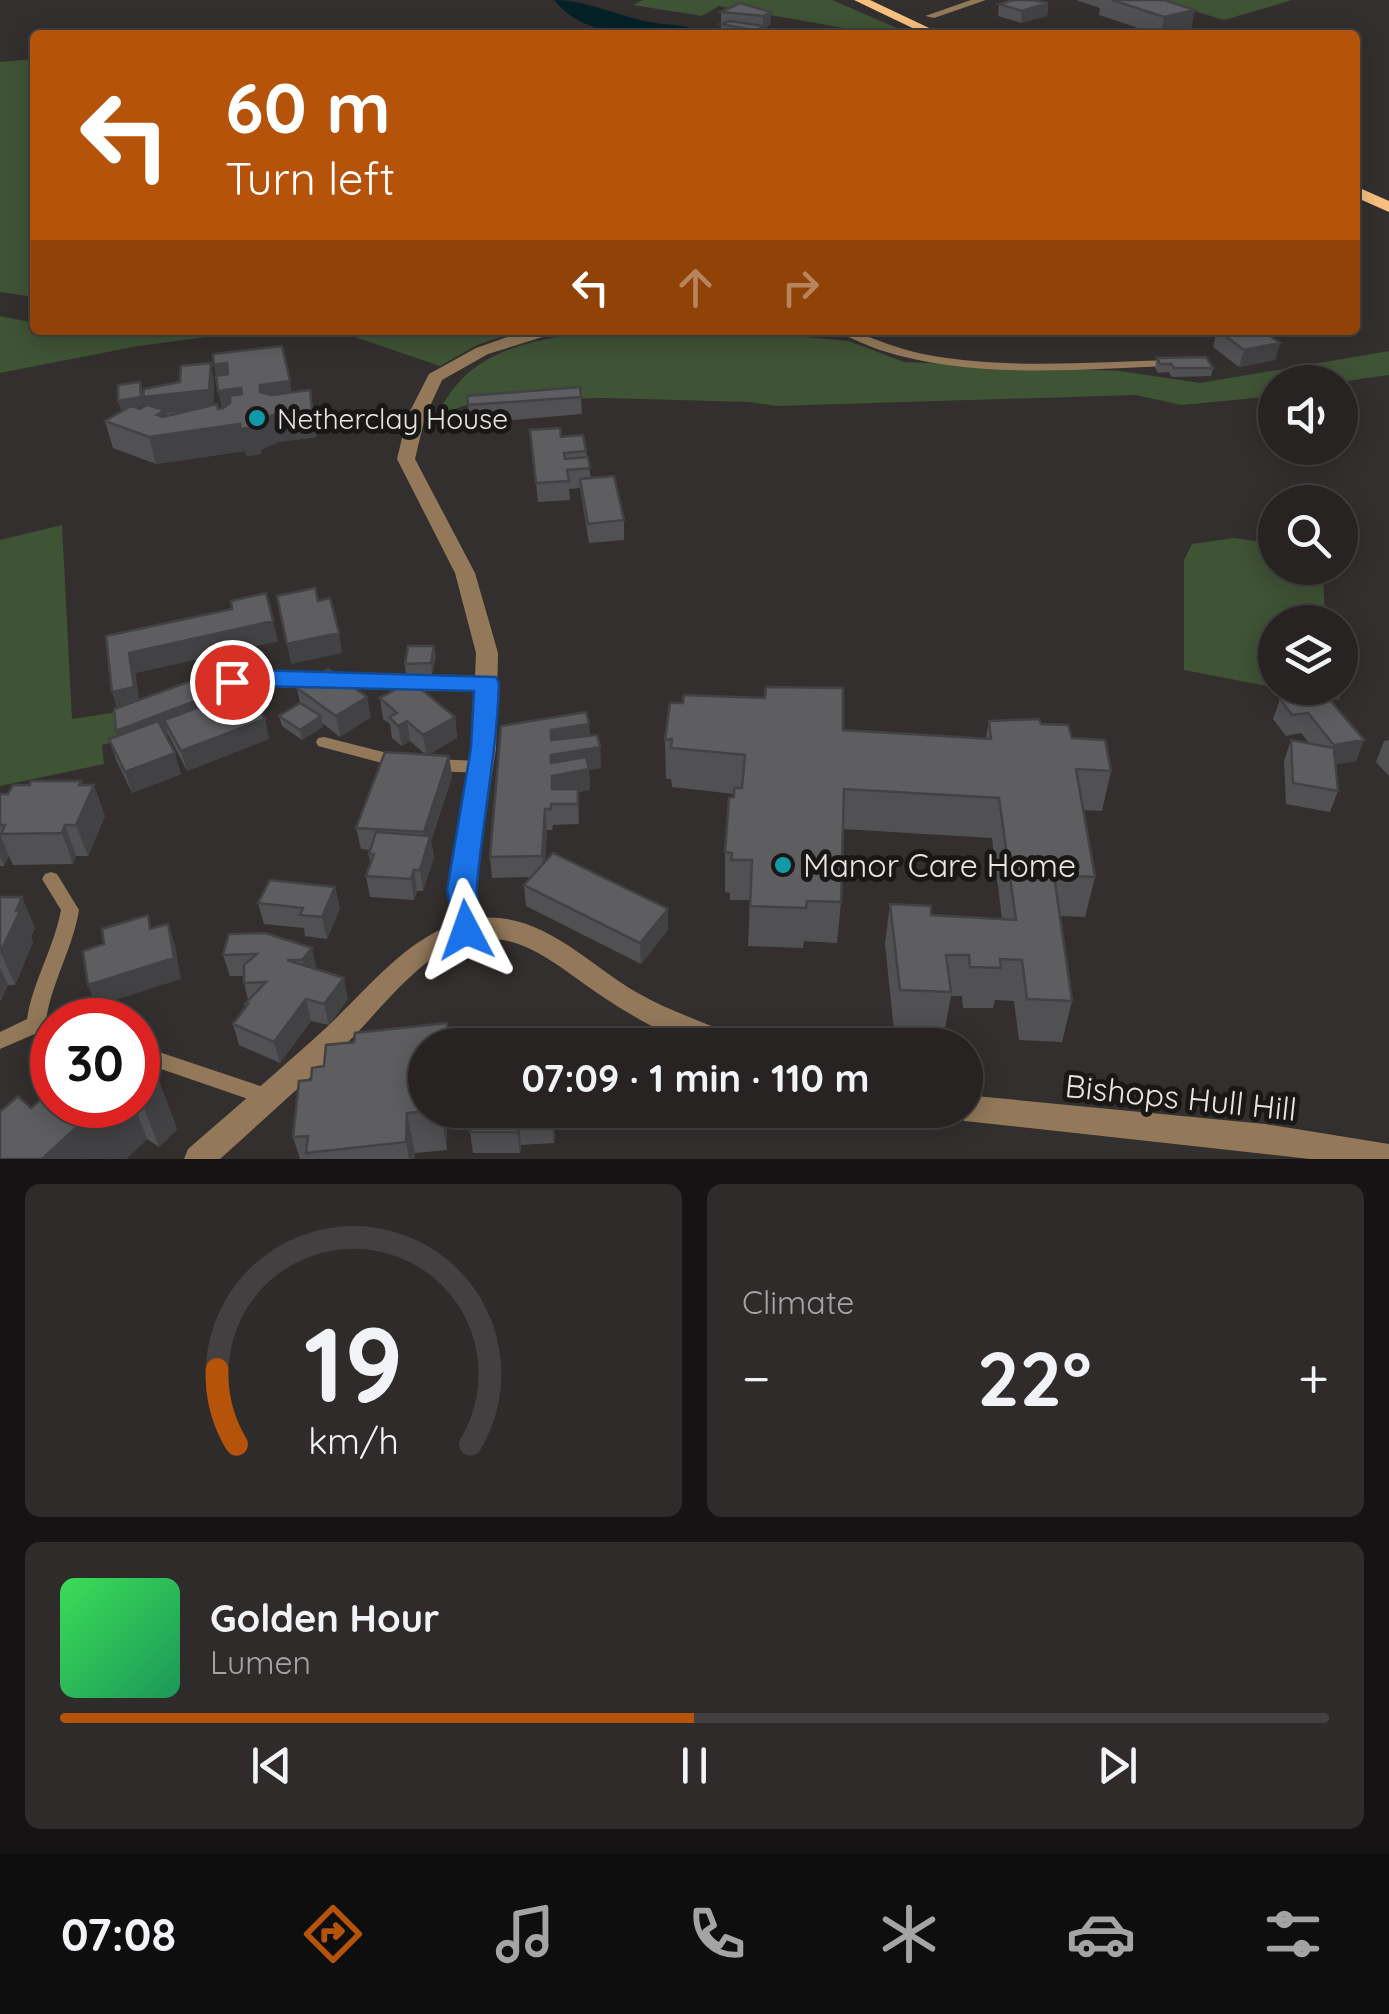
<!DOCTYPE html>
<html lang="en">
<head>
<meta charset="utf-8">
<style>
	body { margin:0; font-family:Quicksand,sans-serif; background:#2e2b2a; color:#f1f3f6; height:100vh; display:flex; flex-direction:column; font-size:38px; white-space:nowrap }
	* { box-sizing:border-box; margin:0 }
	p { font-size:32px; color:#a4a4a5 }
	.icon { flex:none; width:55px; height:55px; fill:none; stroke:currentColor; stroke-width:2; stroke-linecap:round; stroke-linejoin:round }
	.map { position:relative; height:1159px; overflow:hidden }
	.panel { display:flex; flex-direction:column; gap:25px; padding:25px; background:#151313; flex:1 }
	.panel>* { flex:none }
	.banner { position:absolute; left:30px; top:30px; width:1330px; height:305px; border-radius:10px; box-shadow:0 5px 25px #0003,0 0 0 2px #424040; background:#b45309; color:#fff; overflow:hidden }
	.buttons { position:absolute; left:1258px; top:365px; display:grid; gap:20px }
	.buttons a { display:grid; place-items:center; width:100px; height:100px; border-radius:50%; background:#262322; box-shadow:0 5px 25px #0003,0 0 0 2px #424040; font-size:50px }
	.speed { position:absolute; left:30px; top:998px; display:flex; gap:20px; font-size:50px; font-weight:700; text-align:center }
	.speed>* { display:grid; place-content:center; width:130px; height:130px; border-radius:50%; background:#262322; box-shadow:0 5px 25px #0003,0 0 0 2px #424040; line-height:1 }
	.speed .limit { border:15px solid #d22; background:#fff; color:#111 }
	.pin { position:absolute; display:grid; place-items:center; width:85px; height:85px; color:#fff; margin:-42px; border:5px solid #fff; border-radius:50%; box-shadow:0 2px 10px #0007 }
	.me { position:absolute; width:110px; margin:-55px; rotate:356deg; stroke-linejoin:round; filter:drop-shadow(0 0 8px #0008) }
	.turn { display:flex; align-items:center; gap:35px; height:210px; padding:0 30px; font-size:45px }
	.turn .icon { width:130px; height:130px; stroke-width:2.5 }
	.turn b { display:block; font-size:70px; line-height:85px }
	.lanes { display:flex; align-items:center; height:95px; padding:0 30px; background:#0003; justify-content:center; gap:50px; direction:ltr }
	.lanes .off { opacity:.35 }
	.big { font-size:75px; font-weight:700; line-height:1.1 }
	.panel .tile { flex:1; display:flex; flex-direction:column; justify-content:center; gap:15px; min-width:0; padding:0 35px; border-radius:15px; background:#2e2b2a }
	.panel .dial { align-items:center; gap:0 }
	.dial svg { height:260px; overflow:visible; fill:none; stroke:#424040; stroke-width:7; stroke-linecap:round; text-anchor:middle }
	.dial text { fill:#f1f3f6; stroke:none }
	.song { display:flex; align-items:center; gap:30px }
	.cover { width:120px; height:120px; border-radius:15px; background:linear-gradient(135deg,hsl(130 70% 55%),hsl(150 70% 35%)) }
	.played { height:10px; border-radius:5px; background:linear-gradient(90deg,#b45309 50%,#424040 50%) }
	.keys { display:flex; justify-content:space-around; direction:ltr }
	.heat { display:flex; justify-content:space-between; align-items:center; font-size:55px; direction:ltr }
	.panel .tiles { flex:1; display:grid; gap:25px; grid-template-columns:1fr 1fr }
	.tile:last-child { grid-column:span 2 }
	.trip { position:absolute; left:408px; top:1028px; width:575px; height:100px; border-radius:50px; background:#262322; box-shadow:0 5px 25px #0003,0 0 0 2px #424040; font-weight:700; line-height:100px; text-align:center }
	.tab-bar { display:flex; height:160px; justify-content:space-around; align-items:center; background:#0f0e0e; color:#a4a4a5 }
	.tab-bar .icon { width:70px; height:70px }
	.tab-bar .current { color:#b45309 }
	.tab-bar b { font-size:45px; color:#f1f3f6 }
	.map>svg:first-child { display:block }
	.green { fill:#3f5335 }
	.lines { fill:none; stroke-linecap:round; stroke-linejoin:round }
	.stream { stroke:#495c60; stroke-width:5 }
	.river { fill:#052128; fill-rule:evenodd }
	.lane { fill:#93795a; fill-rule:evenodd }
	.street { fill:#93795a; fill-rule:evenodd }
	.primary { fill:#f6c180; fill-rule:evenodd }
	.wall { fill:#515153; fill-rule:evenodd }
	.shaded-wall { fill:#424244 }
	.building { fill:#5e5e61; stroke:#424244; stroke-width:2.5 }
	.route { fill:#1a73e8; stroke:#114b97; stroke-width:2.5 }
	.culture-dot { fill:#0f9aa8; stroke:#191817; stroke-width:4 }
	.labels { text-anchor:middle; dominant-baseline:central; stroke-width:10; stroke-linejoin:round; paint-order:stroke }
	.poi-label { font-size:28px; fill:#e7e5e4; stroke:#191817; text-anchor:start }
	.near-poi-label { font-size:32px; fill:#e7e5e4; stroke:#191817; text-anchor:start }
	.near-street-label { font-size:32px; fill:#e7e5e4; stroke:#191817 }
</style>
</head>
<body>
<div class="map">
<svg width="1389" height="1159" viewBox="0 0 1389 1159">
	<rect width="100%" height="100%" fill="#332f2e"/>
	<path class="green" d="M643,0H832L913,35L872,33L719,6L702,16L633,5Z
		M1157,0H1292L1224,20Z
		M35,59V297L0,292V62Z
		M0,316L35,323V330H259L138,346L0,373Z
		M334,330H522L477,345L440,366Z
		M616,331L772,334L849,341L904,362L1120,371L1200,383L1389,351V375L1339,382H1275V396L1182,405L1135,395L777,406L749,402L604,398L478,401L433,417C444,403 454,385 467,374C508,339 565,335 616,331Z
		M62,525L72,719L118,712L121,740L102,745L104,764L0,786V540Z
		M1234,538L1275,544V568H1319L1323,572L1325,622H1275V688H1337L1340,700L1184,670V560L1192,544Z"/>
	<g class="lines">
		<path class="stream" d="M329,35H371"/>
		<path class="river" d="M554,0C591,0 624,20 663,24C676,26 691,24 699,35C652,35 587,42 554,0Z"/>
		<path class="lane" d="M849,330C874,338 897,349 923,354C1005,370 1090,362 1173,360L1179,363L1173,366C1077,369 973,380 880,350C868,346 856,340 844,335V331Z
			M252,673L487,678L495,683L487,688L252,683L218,690L210,685L213,681Z
			M324,737L407,758L409,762L407,766L401,768L318,746L316,742L318,738Z
			M432,759L481,761L487,763L489,767L487,771L481,773L432,771L426,769L424,765L426,761Z
			M51,872L57,874L79,910C73,948 52,981 46,1020L52,1022V1038L37,1033L0,1049V1032L27,1019C33,981 54,948 61,910L42,879L45,874Z
			M138,1045L275,1091L278,1097L275,1103L268,1106L138,1061Z"/>
		<path class="street" d="M971,0H986L934,18L925,16Z
			M565,330L488,354L442,380L425,417L415,459L475,573L498,653L496,748L474,890L478,918C542,912 585,962 636,992C667,1010 703,1022 736,1036L740,1045C726,1045 708,1048 695,1044C649,1029 607,1001 569,973C540,952 508,933 472,940C423,949 379,1013 344,1046C303,1084 262,1121 220,1159H184L188,1149C235,1108 282,1068 328,1026C367,989 401,945 452,924L448,890L472,748L476,653L455,573L397,459L407,417L429,374L476,348L524,331Z
			M793,330H868L860,335H801Z
			M965,1095L1265,1124L1389,1144V1159H1310L965,1121L955,1117L951,1110H965Z"/>
		<path class="primary" d="M854,0H870L944,35H927Z
			M1355,186L1389,201V212L1355,197Z"/>
	</g>
	<path class="wall" d="M1076,0H1164L1195,10L1191,28L1159,35L1099,15L1100,8Z
		M1048,3L1047,16L1021,23L998,16L999,4Z
		M721,12H771L770,25L763,29V35H721Z
		M1217,330L1280,343L1275,360L1239,367L1213,347Z
		M1157,358L1213,368L1211,376L1172,377L1169,372L1158,373L1155,367Z
		M214,365L292,393L317,437L278,442L261,450V454L247,456L245,451L156,464L113,448L105,421L126,409L121,410L140,382L143,397L214,381L213,405L218,409H222ZM143,398L145,406L140,409L135,408Z
		M467,396L581,397L582,414L470,424Z
		M530,430L561,437L586,451L591,478L624,520V540L589,543L580,488L569,489L570,500L538,502Z
		M106,636L278,641L135,673L139,700L236,688L265,719L269,739L187,771L168,734L166,735L181,774L132,793L116,760L109,739L118,736L116,731L117,708Z
		M436,656L432,674H406L405,664Z
		M297,688L371,717L340,737L322,723L323,727L302,740L282,726L279,716L300,703Z
		M380,698L455,717L457,738L427,755L449,756L452,777L431,841L434,857L423,891H417L414,900L370,897L366,876L370,863L369,854L370,850L361,849L356,828L426,755L410,741L402,746L392,738L390,724L383,719Z
		M1280,699L1364,740L1356,761L1336,764L1338,791L1330,812L1286,804L1284,761L1291,740L1310,744L1301,733L1286,736L1273,719Z
		M683,703L843,730L986,738L989,721L1041,724L1072,738L1111,771L1102,811L1083,810L1095,877L1085,917L1059,916L1072,1001L1062,1042L1019,1040L1014,1001L995,1000L993,1008H963L962,996H951L944,1033L894,1030L885,944L890,904L931,915L1002,919L992,838L842,829L841,902L837,943L804,941L803,948L748,946L750,900H730V893L725,892V852L734,794L672,787L671,779H666L665,740Z
		M589,724L590,736L600,747L601,768L589,770L590,790L578,792L579,824L553,825L552,830H547L545,862L668,909V930L641,964L526,906L524,885L530,877L492,878L490,857Z
		M1389,740V776L1376,762L1384,741Z
		M82,785L105,816L88,856H76L73,864L13,865L9,856L4,866H0V793L1,794H8Z
		M0,897L35,928L31,937L33,942L15,985H8L1,1000H0Z
		M258,903L340,908L327,939L305,936L304,928L264,924Z
		M265,933L317,969L348,999L329,1025L311,1021L280,1063L239,1045L233,1024L246,1007L245,1004L248,1000L244,983V976H230L223,955Z
		M447,1023L451,1045H425V1110H466V1124L447,1126V1150L415,1153V1159H300L293,1137L311,1080L324,1066L354,1042Z
		M138,1054L148,1061L151,1070L156,1073L177,1129L159,1147L147,1139L126,1159H0L31,1108L52,1105H138Z
		M556,1114L554,1143L521,1145L520,1153H473L470,1132Z"/>
	<path class="shaded-wall" d="M1048,3L1047,16L1021,23L1022,11Z
		M1195,10L1191,28L1161,35L1164,17Z
		M771,12L770,25L763,29V35H757V31L763,27V16Z
		M1280,343L1275,360L1239,367L1244,350Z
		M211,363L214,381L213,408L166,413L171,434L222,426L260,385L290,381L294,408L310,390L317,437L278,442L261,450V454L247,456L245,451L156,464L149,437L148,415L143,398L144,406L121,410L118,401L140,382L143,397L209,390Z
		M227,363L232,389L219,391L214,365Z
		M241,388L247,414L224,417L218,391Z
		M273,621L278,641L135,673L140,707L118,712L112,692L129,653Z
		M339,633L342,653L291,664L287,644Z
		M434,646L436,656L432,674L431,663Z
		M235,686L240,706L223,692L228,711L164,720L168,734L123,752L116,731Z
		M367,697L371,717L340,737L336,716Z
		M321,716L323,727L302,740L300,730Z
		M455,717L457,738L427,756L423,735Z
		M265,719L269,739L187,771L181,751Z
		M407,721L410,741L402,746L398,726Z
		M589,724L590,745L600,747L601,768L589,770L590,790L578,792L579,824L578,804L553,797V810L551,730Z
		M1364,740L1356,761L1327,766L1334,745Z
		M175,753L181,774L132,793L125,772Z
		M449,756L452,777L431,841L434,857L423,891L420,870L426,848L424,832Z
		M81,781L88,800L94,785L105,816L88,856L76,825L79,785Z
		M545,809L547,830L544,877L542,856Z
		M65,825L76,856L73,864L62,833Z
		M0,834L9,856L4,866L0,857Z
		M414,870L417,891L414,900L411,879Z
		M335,887L340,908L327,939L322,917Z
		M22,897L35,928L31,937L33,942L15,985L1,953L16,911Z
		M668,909V930L641,964L640,943Z
		M168,924L175,945L181,979L96,1006L88,985Z
		M312,948L317,970L307,982L302,960Z
		M0,967L8,985L1,1000L0,997Z
		M344,978L348,999L329,1025L324,1004Z
		M306,999L311,1021L280,1063L274,1042Z
		M148,1061L153,1076L156,1073L177,1129L159,1147L138,1092L143,1065Z
		M101,1105H134L147,1139L126,1159H42Z
		M440,1110H444L447,1126V1150Z
		M553,1110H556V1114L554,1143L552,1122Z
		M407,1113L415,1153V1159H409L406,1142Z
		M519,1124L521,1145L520,1153L517,1132Z"/>
	<path class="building" d="M1014,0H1031L1048,3L1022,11L999,4Z
		M1112,0H1164L1195,10L1164,17Z
		M740,3L771,12L763,16L721,12Z
		M730,21L763,26L757,31L721,24Z
		M1217,330H1262L1280,343L1244,350Z
		M282,346L290,381L260,385V392L271,395L310,390L312,410L273,415L256,423V427L241,429L240,424L149,437L105,421L131,406L140,409L147,405L165,410L157,415L163,417L217,404L218,409L223,408L230,403V396L242,394L241,388L218,391L216,376L228,374L227,363L214,365L213,354Z
		M1206,357L1213,368H1174L1171,364H1160L1157,358Z
		M211,363L209,390L143,397L144,389L180,382L181,366Z
		M140,382L141,397L118,401V385Z
		M580,387L581,397L468,405L467,396Z
		M560,428L561,437L583,435L586,451L564,453L565,459L588,457L590,468L567,470L569,481L536,483L530,430Z
		M614,476L624,520L588,524L580,479Z
		M315,588L318,601L330,598L339,633L287,644L277,596Z
		M266,593L273,621L129,653L134,687L112,692L106,636L232,609L231,601Z
		M408,646H434L431,663L405,664Z
		M328,669L367,697L336,716L297,688Z
		M216,672L219,675L229,672L235,686L116,731L114,709Z
		M411,681L455,717L423,735L407,721L398,726L389,717L397,713L380,698Z
		M243,685L265,719L181,751L164,720L226,697L223,692Z
		M766,687L843,688V730L991,739L989,721L1039,719L1041,724L1068,725L1072,738L1105,740L1111,771L1076,769L1095,877L1054,875L1072,1001L1027,999L1022,960L1000,959L1001,968L970,967L969,955H946L951,992L900,990L890,904L931,906V915L1016,920L999,798L844,789L841,902L807,901L806,908L750,906L752,860H731L732,853L725,852L729,798L734,797V788H742L745,755L671,748L672,739L665,740L670,703H683L684,695L765,698Z
		M1323,692L1364,740L1334,745L1308,713L1292,715L1280,699Z
		M300,703L321,716L300,730L279,716Z
		M586,712L589,724L551,730V740L597,735L600,747L551,755V763L586,757L589,769L552,776V789H578V804H551V809H545L542,856L490,857L501,726Z
		M158,721L175,753L125,772L109,739Z
		M1291,740L1334,748L1338,791L1293,783Z
		M385,752L449,756L424,832L356,828Z
		M31,781H81L79,785H94L76,825H65L62,833L1,834L5,825H0V794H8L13,785H30Z
		M376,832L430,836L420,870H414L411,879L366,876L374,854H369Z
		M553,853L668,909L640,943L524,885Z
		M270,880L335,887L322,917L300,915L303,908L258,903Z
		M0,897H22L16,911H20L0,953Z
		M148,915L150,929L168,924L174,958L88,985L83,951L104,944L102,929Z
		M265,933L312,948L302,960H287L344,978L324,1004L306,999L274,1042L233,1024L248,1004H245L266,982L244,983V965L257,954L223,955L229,934Z
		M447,1023V1045H425V1110H434L407,1113L406,1142L306,1153L308,1136L293,1137L299,1081L311,1080L312,1068L324,1066L326,1045L354,1042L355,1033Z
		M138,1054L148,1061L143,1065L156,1073L138,1090Z
		M52,1089V1105H101L42,1159H0V1112L18,1096L31,1108Z
		M486,1110H553L552,1122L519,1124L517,1132H470L473,1123Z"/>
	<path class="route" d="M252,670L496,677L499,683C497,751 483,817 477,885C475,903 485,922 477,939L466,942L456,939L447,890L471,748L474,691L252,686L232,690L219,682L223,676Z"/>
	<g class="culture-dot">
		<circle cx="257" cy="418" r="10"/>
		<circle cx="783" cy="865" r="10"/>
	</g>
	<g class="labels">
		<g class="poi-label">
			<text x="277" y="418">Netherclay House</text>
		</g>
		<g class="near-poi-label">
			<text x="803" y="865">Manor Care Home</text>
		</g>
		<g class="near-street-label">
			<text transform="translate(1181 1097) rotate(6)">Bishops Hull Hill</text>
		</g>
	</g>
</svg>
<div class="buttons">
<a><svg class="icon" aria-label="sound" viewBox="0 0 24 24"><path d="M4 9h4l5-4v14l-5-4H4zM17 9q2 3 0 6"/></svg></a>
<a><svg class="icon" aria-label="search" viewBox="0 0 24 24"><circle cx="10" cy="10" r="6"/><path d="M15 15l6 6"/></svg></a>
<a><svg class="icon" aria-label="layers" viewBox="0 0 24 24"><path d="M12 4l9 5-9 5-9-5zM3 14l9 5 9-5"/></svg></a>
</div>
<div class="speed"><div class="limit">30</div></div>
<div class="pin" style="left:232px;top:682px;background:#d93025"><svg class="icon" aria-label="arrive" viewBox="0 0 24 24"><path d="M6 21V4h12l-3 4 3 4H6"/></svg></div>
<svg class="me" style="left:466px;top:930px" viewBox="-20 -20 40 40"><path d="M0-17L14 15 0 8-14 15z" fill="#1a73e8" stroke="#fff" stroke-width="4"/></svg>
<div class="trip">07:09 · 1 min · 110 m</div>
<div class="banner">
<div class="turn"><svg class="icon" aria-label="left" viewBox="0 0 24 24"><path d="M17 20v-9H6M10 6l-5 5 5 5"/></svg><div><b>60 m</b>Turn left</div></div>
<div class="lanes"><svg class="icon" aria-label="left" viewBox="0 0 24 24"><path d="M17 20v-9H6M10 6l-5 5 5 5"/></svg><svg class="icon off" aria-label="ahead" viewBox="0 0 24 24"><path d="M12 20V5M6 11l6-6 6 6"/></svg><svg class="icon off" aria-label="right" viewBox="0 0 24 24"><path d="M7 20v-9h11M14 6l5 5-5 5"/></svg></div>
</div>
</div>
<section class="panel">
<div class="tiles">
<div class="tile dial"><svg viewBox="0 0 100 80">
<path d="M14 69A42 42 0 1 1 86 69"/>
<path d="M14 69A42 42 0 0 1 8 46" stroke="#b45309"/>
<text x="50" y="56" font-size="32" font-weight="700">19</text>
<text x="50" y="72" font-size="11">km/h</text>
</svg></div>
<div class="tile"><p>Climate</p>
<div class="heat"><a>−</a><b class="big">22°</b><a>+</a></div>
</div>
<div class="tile">
<div class="song"><i class="cover"></i><div><b>Golden Hour</b><p>Lumen</p></div></div>
<div class="played"></div>
<div class="keys"><svg class="icon" aria-label="previous" viewBox="0 0 24 24"><path d="M18 5L8 12l10 7zM5 5v14"/></svg><svg class="icon" aria-label="pause" viewBox="0 0 24 24"><path d="M8 5v14M16 5v14"/></svg><svg class="icon" aria-label="next" viewBox="0 0 24 24"><path d="M6 5l10 7-10 7zM19 5v14"/></svg></div>
</div>
</div>
</section>
<nav class="tab-bar">
<b>07:08</b>
<svg class="icon current" aria-label="directions" viewBox="0 0 24 24"><path d="M12 3l9 9-9 9-9-9zM9 14v-3h6M13 9l2 2-2 2"/></svg>
<svg class="icon" aria-label="music" viewBox="0 0 24 24"><path d="M9 18V5l10-2v13"/><circle cx="6" cy="18" r="3"/><circle cx="16" cy="16" r="3"/></svg>
<svg class="icon" aria-label="phone" viewBox="0 0 24 24"><path d="M5 4h4l2 5-3 2q2 4 5 5l2-3 5 2v4C11 20 4 13 5 4z"/></svg>
<svg class="icon" aria-label="climate" viewBox="0 0 24 24"><path d="M12 3v18M4 7l16 10M4 17L20 7"/></svg>
<svg class="icon" aria-label="car" viewBox="0 0 24 24"><path d="M5 17H2v-5l4-1 3-4h7l3 4 3 1v5h-3M9 17h6M6 11h13"/><circle cx="7" cy="17" r="2"/><circle cx="17" cy="17" r="2"/></svg>
<svg class="icon" aria-label="filters" viewBox="0 0 24 24"><path d="M4 7h16M4 17h16"/><circle cx="9" cy="7" r="2"/><circle cx="15" cy="17" r="2"/></svg>
</nav>
</body>
</html>
